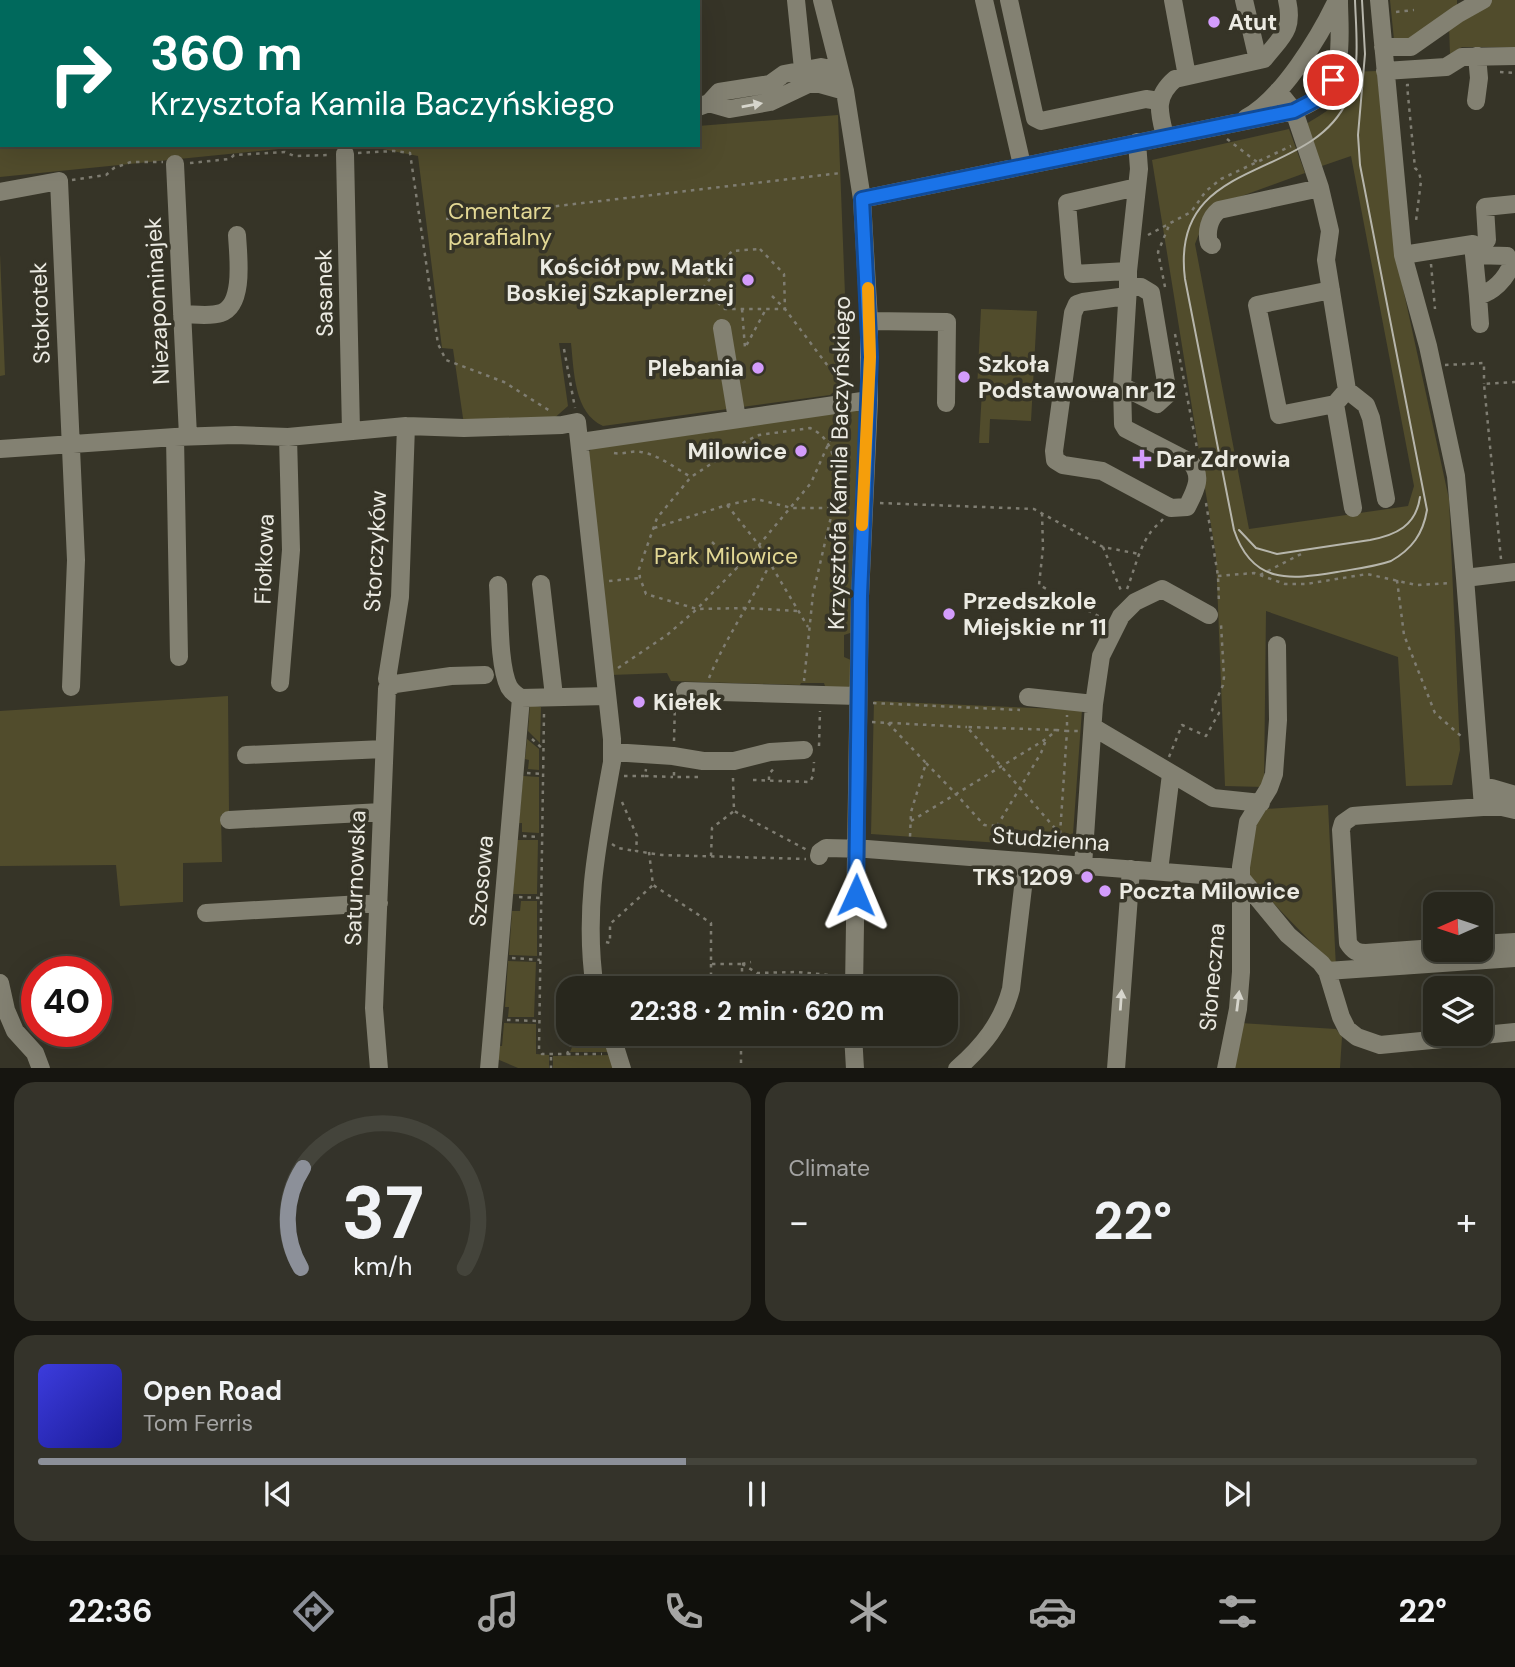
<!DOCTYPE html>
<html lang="en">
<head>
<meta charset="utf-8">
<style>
	body { margin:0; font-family:"DM Sans",sans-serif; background:#34332a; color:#f1f3f6; height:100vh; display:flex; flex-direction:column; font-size:26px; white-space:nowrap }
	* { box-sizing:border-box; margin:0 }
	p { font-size:23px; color:#a5a5a4 }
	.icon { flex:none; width:38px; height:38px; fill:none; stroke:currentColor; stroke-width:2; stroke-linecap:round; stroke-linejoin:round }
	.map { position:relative; height:1068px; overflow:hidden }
	.side { display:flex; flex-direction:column; gap:14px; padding:14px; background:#161510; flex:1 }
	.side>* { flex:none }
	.guide { position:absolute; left:0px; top:0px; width:700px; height:147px; box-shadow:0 7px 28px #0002,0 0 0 2px #44443b; background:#00695c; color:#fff; overflow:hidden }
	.needle { width:46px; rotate:267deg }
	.buttons { position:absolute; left:1423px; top:892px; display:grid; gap:14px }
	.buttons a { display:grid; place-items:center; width:70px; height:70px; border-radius:14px; background:#28271d; box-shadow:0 7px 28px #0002,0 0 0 2px #44443b; font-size:35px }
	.speed { position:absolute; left:21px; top:956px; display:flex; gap:14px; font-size:35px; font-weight:700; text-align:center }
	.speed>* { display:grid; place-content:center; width:91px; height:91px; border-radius:50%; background:#28271d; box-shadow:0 7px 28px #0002,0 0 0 2px #44443b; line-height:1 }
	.speed .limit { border:10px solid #d22; background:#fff; color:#111 }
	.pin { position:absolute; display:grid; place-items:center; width:60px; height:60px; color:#fff; margin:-30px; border:4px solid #fff; border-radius:50%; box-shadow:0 2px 7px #0007 }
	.me { position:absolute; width:77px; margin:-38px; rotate:1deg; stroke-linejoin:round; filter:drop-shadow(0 0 5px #0008) }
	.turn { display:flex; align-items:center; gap:24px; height:147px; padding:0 35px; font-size:32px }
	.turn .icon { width:91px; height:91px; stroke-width:2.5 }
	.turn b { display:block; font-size:49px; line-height:60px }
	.big { font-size:52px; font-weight:700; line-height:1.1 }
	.side .widget { flex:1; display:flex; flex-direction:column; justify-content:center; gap:10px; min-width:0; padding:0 24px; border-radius:21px; background:#34332a }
	.side .dial { align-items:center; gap:0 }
	.dial svg { height:182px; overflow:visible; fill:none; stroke:#44443b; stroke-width:7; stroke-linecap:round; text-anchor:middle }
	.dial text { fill:#f1f3f6; stroke:none }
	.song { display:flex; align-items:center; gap:21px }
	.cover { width:84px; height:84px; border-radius:10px; background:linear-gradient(135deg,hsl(240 70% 55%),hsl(240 70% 35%)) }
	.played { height:7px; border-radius:4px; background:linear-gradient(90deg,#8c9099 45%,#44443b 45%) }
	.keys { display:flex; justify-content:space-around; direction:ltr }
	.heat { display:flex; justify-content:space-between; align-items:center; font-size:38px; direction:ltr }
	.side .tiles { flex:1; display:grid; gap:14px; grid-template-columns:1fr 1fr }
	.widget:last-child { grid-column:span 2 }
	.trip { position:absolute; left:556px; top:976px; width:402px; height:70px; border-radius:21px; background:#28271d; box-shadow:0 7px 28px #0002,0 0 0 2px #44443b; font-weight:700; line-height:70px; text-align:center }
	.tab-bar { display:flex; height:112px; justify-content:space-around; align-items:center; background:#10100c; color:#a5a5a4 }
	.tab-bar .icon { width:49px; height:49px }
	.tab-bar .active { color:#8c9099 }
	.tab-bar b { font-size:32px; color:#f1f3f6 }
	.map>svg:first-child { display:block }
	.green { fill:#514c2c }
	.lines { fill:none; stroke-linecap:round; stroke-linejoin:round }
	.path { stroke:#7f7d72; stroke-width:2.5; stroke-dasharray:3.5 5; stroke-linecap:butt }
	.minor { stroke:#838172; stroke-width:18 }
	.tram { stroke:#b7b6ac; stroke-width:2 }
	.oneway { fill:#d6d5cc }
	.route-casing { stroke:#114b97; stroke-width:18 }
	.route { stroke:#1a73e8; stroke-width:12 }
	.slow { stroke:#f59e0b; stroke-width:12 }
	.poi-dot { fill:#d39cfc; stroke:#363427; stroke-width:2.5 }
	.labels { text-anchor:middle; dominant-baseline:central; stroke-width:7; stroke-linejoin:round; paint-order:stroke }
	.poi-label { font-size:23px; font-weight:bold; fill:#ebeae2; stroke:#363427; text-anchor:start }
	.park-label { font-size:23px; fill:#e2d794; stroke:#363427 }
	.street-label { font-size:23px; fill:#ebeae2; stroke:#363427 }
</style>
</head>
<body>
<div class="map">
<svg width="1515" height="1069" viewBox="0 0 1515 1069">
	<rect width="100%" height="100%" fill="#363427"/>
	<path class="green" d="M0,0H393L394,2H2V145H318L0,177Z
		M1390,0H1457V7L1405,42L1394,40Z
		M1492,0H1515V47H1462L1450,54L1449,25Z
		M1377,71L1397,261L1449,499L1460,750L1452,785L1406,786L1398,657L1266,611L1264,787L1225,786L1216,556L1152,160L1289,129L1305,173L1209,208L1195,244L1249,529L1408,506L1414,486L1351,156L1319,167L1306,124C1334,107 1341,105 1348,72Z
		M838,115L848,372L846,381L830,395L603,426C574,413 574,371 571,343H559L568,406L551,421L464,425L453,349L442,348L418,156L362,145H698V126Z
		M0,254L5,375L0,376Z
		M981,309L1037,311L1031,421L990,419L989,443H979L982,391L977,390Z
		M862,409L853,632L844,635V657L853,661L852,688L826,689L824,683H801L800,685L671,681L667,673L610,675L588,453L592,448Z
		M228,696L229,813L221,815L222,862L183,863V902L120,906L116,865L0,866V711Z
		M874,701L1082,710L1072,848L871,834Z
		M530,705L541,707L540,743L528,731Z
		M527,739L539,749V770L528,769L529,760L525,759Z
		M523,776L539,777V833L522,832V823H519Z
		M1328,805L1336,968L1244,873L1253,825L1264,809Z
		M517,840H538L537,894H513Z
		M521,901H537V956L509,955L512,911H520Z
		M508,961L536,962L534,1017H508L509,1007H505Z
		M504,1023L536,1024V1054L549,1055V1068H518L497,1059V1046H502Z
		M1240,1023L1336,1029L1342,1037L1340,1068L1232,1069Z
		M578,1034H607L614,1052H570Z
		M615,1055L618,1068H553V1056Z"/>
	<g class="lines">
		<path class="path" d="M349,0L350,2
			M1396,12L1414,10
			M1500,72L1515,73
			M1409,85H1407L1415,168L1419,172L1421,181L1416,221
			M1227,139L1257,162
			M358,153L394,151L410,153L438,344L446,360L504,382L550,411
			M190,163L230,159L234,155L285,152L294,156L331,155
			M72,180L106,175L114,168L131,162H163
			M446,219L841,173
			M1148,235L1191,212L1206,191L1221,179L1291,146
			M760,249L784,274L785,309H725L702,289L732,251Z
			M1431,264L1435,309
			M1165,287L1158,252L1170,223
			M772,296L785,309L846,390
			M742,309L745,348L766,309
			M1175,334L1197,448
			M564,349L575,408
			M1445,365L1484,363V384
			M614,453C624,455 632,450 641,452C659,455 675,468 691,477
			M880,503L1034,509L1103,547L1139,554
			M1206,503L1218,576L1219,604
			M727,505L759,545L808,627
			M1042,513L1043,548L1039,585L1104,619
			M654,528L727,505L756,499L792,508H833L813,594L804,681
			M712,542L738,567
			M1103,547L1122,593
			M1501,559L1484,384L1515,382
			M1260,575L1301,554
			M1218,576L1254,573L1285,584H1306L1367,574L1416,585L1451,583
			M1397,580L1404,635L1435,713L1462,737
			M609,581L640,578
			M1127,589C1134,571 1138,552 1148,536C1152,529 1158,525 1163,519
			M797,611L747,608L697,609L646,594L640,578L639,569L657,518L691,477L746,441L759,435L810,428C841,442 836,480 833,508
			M618,668L667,635L697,609L759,545L811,483L840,418
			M709,678C726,637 750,604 770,564
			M873,703L1020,710
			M544,714L539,1050L542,1054H567L576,1034
			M872,722L967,727
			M888,723L926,763L911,812L910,837
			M1057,730L967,727L1060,834L1058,851
			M532,739L543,749
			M674,741L675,702
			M819,746L820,711
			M1169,757L1182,725L1206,736L1219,713L1212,710L1223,685L1224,677L1221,624
			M926,763L956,794L1046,739L1057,730L1067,731V715
			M674,772V777H701
			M527,773L542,774
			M624,776H645L646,769
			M645,776L673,777
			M733,778L734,811L807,850
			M753,780L810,782L813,776L814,762
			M769,780V774L776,766
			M622,802L637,836L636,851L662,855L806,859
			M911,821L956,794L984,825L997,826
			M1060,834L1067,731H1079
			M523,836L540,837
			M996,843L997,826L1041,753L1046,740
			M612,844L618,848L635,851
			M649,852L653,885L711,923V964H742V989
			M711,856L712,828L734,811
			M519,897L540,898
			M606,942L610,943V924L653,885
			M512,958L540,960
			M711,964V989
			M742,964L757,973L797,972L840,976
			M742,964L751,962
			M742,988L803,985L816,976
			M507,1020L539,1021
			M741,1034V1069
			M567,1054H602
			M551,1069V1054"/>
		<path class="minor" d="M473,0V2
			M796,0L803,69L807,80
			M822,0L845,91L862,199L869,321V400L860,596L854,989
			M984,0L1022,165
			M1009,0L1035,118L1041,121L1146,99L1159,101
			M1173,0L1187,76
			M1244,0L1258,60
			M1379,0L1403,255L1428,346L1456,476L1465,578L1515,572
			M1383,47H1411L1458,14L1483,0
			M1385,71L1446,67L1462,57L1515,56
			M1278,91L1294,111L1320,188L1330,231L1326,260L1347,390L1335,404L1279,415L1257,305L1331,290
			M1476,101L1479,78L1477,56
			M709,103L730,109L770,102L808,84H820L845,91
			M698,107L709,103L719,92L770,84L784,74L821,67L840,71
			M1246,118C1282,99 1320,36 1337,0
			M1165,136C1159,112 1154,97 1175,79L1264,59C1282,36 1294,30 1287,0
			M345,154L351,431
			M175,164L188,436
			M0,192L59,181L76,560L71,687
			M862,199L1294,111C1302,107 1312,103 1318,98C1346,76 1339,31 1339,0
			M1487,240L1485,207L1515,204
			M1212,245L1209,243C1206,232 1209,218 1219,210L1320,188
			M1403,255L1473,244L1474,255L1507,256L1511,265C1506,279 1493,292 1478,296L1474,255
			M1128,271L1073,274L1067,203L1137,187
			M1127,296L1083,302L1077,304L1073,313L1054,451L1055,460L1063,465L1102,471L1171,508L1187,507C1195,491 1204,476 1190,462L1126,429L1123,424L1122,386L1128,287V271L1139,169L1137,142
			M1478,296L1480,324
			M182,314C193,314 210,317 221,313C245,305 238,255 237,235
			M869,321L947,322L946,403
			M722,328L737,419
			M1122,386L1157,404L1168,394L1151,293L1141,287H1128
			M1347,390L1366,405L1371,418L1386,499
			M1335,404L1353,508
			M175,437L179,657
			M581,442L869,400
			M0,449L175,437L235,435L288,437L406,426L464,428L562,425L577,422L612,739V762C598,840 583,909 595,989
			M1465,578L1483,807
			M541,584L554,696
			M498,585C500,611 498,665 509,687C512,692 516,695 521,698L607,696
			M387,679L400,597L406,426
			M280,683L291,550L288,437
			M685,691L858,696
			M1028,697L1094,704
			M1093,727L1213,798L1261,803
			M612,752L673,756L703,761H734L770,752L804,750
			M246,755L384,749
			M1482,788H1492L1515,795
			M229,820L382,812
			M819,856L820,852L826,848L867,849L1241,878
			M1083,866L1094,704L1101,656L1121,616L1135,602L1162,589L1209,615
			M1159,871L1171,774
			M1241,878L1288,935L1321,963L1327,971L1341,1017L1347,1029L1357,1037L1380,1045L1515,1032
			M206,913L379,903
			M1480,944L1515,942
			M1435,948L1366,953C1357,953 1353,951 1348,943L1341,830L1343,823L1353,816L1365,815L1483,807H1502L1515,810
			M1327,971L1515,958
			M0,983L6,1010L15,1031L35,1053L41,1069
			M611,1034L622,1069
			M853,1034L855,1069
			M379,1069L374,1008L387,689L395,684L451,676L485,675
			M489,1069L521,698
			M957,1069C983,1046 1002,1023 1011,989L1026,862
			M1116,1069L1131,869
			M1226,1069L1238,1009L1241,972V867L1248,822L1269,788L1274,774L1278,720L1277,645"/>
		<path class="tram" d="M1355,0C1356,32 1361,71 1347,101C1309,183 1169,155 1185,279L1234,530C1252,584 1289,580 1337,572C1354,569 1374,567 1391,561C1412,549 1423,534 1427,510L1360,165L1358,135L1365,54L1362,0
			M1239,530L1256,548L1277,554L1370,540C1396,535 1416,526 1420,497"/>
	</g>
	<defs><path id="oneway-solid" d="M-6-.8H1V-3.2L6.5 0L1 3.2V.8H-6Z" transform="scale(1.75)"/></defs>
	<g class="oneway">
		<use href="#oneway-solid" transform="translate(752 105) rotate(-10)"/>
		<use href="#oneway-solid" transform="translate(1121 1000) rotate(-86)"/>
		<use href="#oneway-solid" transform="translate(1238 1001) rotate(-83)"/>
	</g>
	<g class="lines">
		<g class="route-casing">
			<path id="route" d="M856,895L860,596L870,357L862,199L1294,111L1319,98L1333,80"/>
		</g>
		<use href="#route" class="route"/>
		<path class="slow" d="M862,525L870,357L868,288"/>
	</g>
	<g class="poi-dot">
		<circle cx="1214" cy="22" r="7"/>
		<circle cx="748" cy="280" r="7"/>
		<circle cx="758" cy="368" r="7"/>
		<circle cx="964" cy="377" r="7"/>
		<circle cx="801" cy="451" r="7"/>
		<path d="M1138.5 448.5h7v7h7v7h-7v7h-7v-7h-7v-7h7z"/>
		<circle cx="949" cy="614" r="7"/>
		<circle cx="639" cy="702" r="7"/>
		<circle cx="1087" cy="877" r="7"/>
		<circle cx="1105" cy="891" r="7"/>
	</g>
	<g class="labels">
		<g class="poi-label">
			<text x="1228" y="22">Atut</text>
			<text x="734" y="267" text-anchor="end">Kościół pw. Matki<tspan x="734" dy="26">Boskiej Szkaplerznej</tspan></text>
			<text x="978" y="364">Szkoła<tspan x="978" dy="26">Podstawowa nr 12</tspan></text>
			<text x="744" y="368" text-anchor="end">Plebania</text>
			<text x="787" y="451" text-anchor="end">Milowice</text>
			<text x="1156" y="459">Dar Zdrowia</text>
			<text x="963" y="601">Przedszkole<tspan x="963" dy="26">Miejskie nr 11</tspan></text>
			<text x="653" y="702">Kiełek</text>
			<text x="1073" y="877" text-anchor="end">TKS 1209</text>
			<text x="1119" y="891">Poczta Milowice</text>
		</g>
		<g class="park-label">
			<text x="500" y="211">Cmentarz<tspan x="500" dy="26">parafialny</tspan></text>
			<text x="726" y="556">Park Milowice</text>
		</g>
		<g class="street-label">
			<text transform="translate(324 293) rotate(-91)">Sasanek</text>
			<text transform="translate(157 301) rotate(-93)">Niezapominajek</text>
			<text transform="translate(40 313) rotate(-92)">Stokrotek</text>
			<text transform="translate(839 463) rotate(-89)">Krzysztofa Kamila Baczyńskiego</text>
			<text transform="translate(375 551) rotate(-87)">Storczyków</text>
			<text transform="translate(264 559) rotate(-88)">Fiołkowa</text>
			<text transform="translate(1051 839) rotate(4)">Studzienna</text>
			<text transform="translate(355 878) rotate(-88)">Saturnowska</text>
			<text transform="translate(481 881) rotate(-85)">Szosowa</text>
			<text transform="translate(1212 977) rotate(-85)">Słoneczna</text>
		</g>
	</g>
</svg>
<div class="buttons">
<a><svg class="needle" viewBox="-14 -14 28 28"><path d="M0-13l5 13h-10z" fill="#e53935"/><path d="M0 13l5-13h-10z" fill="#a5a5a4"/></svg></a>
<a><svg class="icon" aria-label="layers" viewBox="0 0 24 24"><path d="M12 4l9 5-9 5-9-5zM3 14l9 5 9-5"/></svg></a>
</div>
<div class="speed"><div class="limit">40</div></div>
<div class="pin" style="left:1333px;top:80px;background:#d93025"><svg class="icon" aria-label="arrive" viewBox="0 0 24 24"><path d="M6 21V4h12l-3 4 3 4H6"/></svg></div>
<svg class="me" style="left:856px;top:895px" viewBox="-20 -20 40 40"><path d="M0-17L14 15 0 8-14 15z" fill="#1a73e8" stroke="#fff" stroke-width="4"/></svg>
<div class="trip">22:38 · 2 min · 620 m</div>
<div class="guide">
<div class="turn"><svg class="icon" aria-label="right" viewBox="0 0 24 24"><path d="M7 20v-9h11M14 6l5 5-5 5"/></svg><div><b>360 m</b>Krzysztofa Kamila Baczyńskiego</div></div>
</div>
</div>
<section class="side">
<div class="tiles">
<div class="widget dial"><svg viewBox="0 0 100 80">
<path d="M14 69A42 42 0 1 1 86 69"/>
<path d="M14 69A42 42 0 0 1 15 25" stroke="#8c9099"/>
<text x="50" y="56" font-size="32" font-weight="700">37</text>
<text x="50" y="72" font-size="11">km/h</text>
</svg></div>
<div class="widget"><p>Climate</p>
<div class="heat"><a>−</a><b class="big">22°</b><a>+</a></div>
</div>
<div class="widget">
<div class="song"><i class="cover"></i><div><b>Open Road</b><p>Tom Ferris</p></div></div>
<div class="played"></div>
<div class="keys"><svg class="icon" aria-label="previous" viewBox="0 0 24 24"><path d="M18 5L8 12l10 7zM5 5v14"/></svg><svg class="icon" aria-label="pause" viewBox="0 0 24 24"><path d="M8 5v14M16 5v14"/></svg><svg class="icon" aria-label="next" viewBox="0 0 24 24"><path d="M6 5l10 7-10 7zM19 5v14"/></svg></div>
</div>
</div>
</section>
<nav class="tab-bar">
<b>22:36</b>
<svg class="icon active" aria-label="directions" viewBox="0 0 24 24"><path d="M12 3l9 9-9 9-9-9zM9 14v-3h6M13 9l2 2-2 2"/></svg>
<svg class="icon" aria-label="music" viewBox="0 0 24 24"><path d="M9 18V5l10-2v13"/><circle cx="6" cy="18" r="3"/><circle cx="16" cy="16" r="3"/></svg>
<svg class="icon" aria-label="phone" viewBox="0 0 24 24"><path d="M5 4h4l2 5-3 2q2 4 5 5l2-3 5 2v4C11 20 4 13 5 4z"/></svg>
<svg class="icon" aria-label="climate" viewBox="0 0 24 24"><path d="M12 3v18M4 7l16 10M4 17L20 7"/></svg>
<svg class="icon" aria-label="car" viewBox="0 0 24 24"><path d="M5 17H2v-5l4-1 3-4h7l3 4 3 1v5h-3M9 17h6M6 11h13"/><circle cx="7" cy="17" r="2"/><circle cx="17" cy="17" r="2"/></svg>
<svg class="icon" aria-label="filters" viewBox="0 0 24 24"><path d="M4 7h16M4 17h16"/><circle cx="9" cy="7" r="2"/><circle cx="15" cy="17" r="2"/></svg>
<b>22°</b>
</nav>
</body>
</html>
